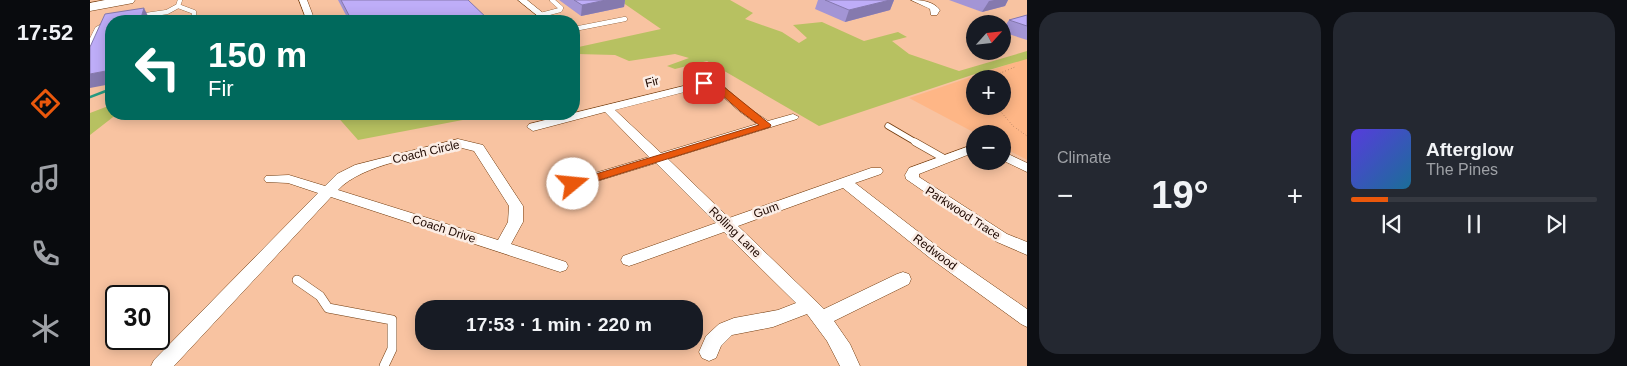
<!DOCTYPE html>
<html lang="en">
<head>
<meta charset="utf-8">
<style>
	body { margin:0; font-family:Helvetica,sans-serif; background:#242831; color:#f1f3f6; height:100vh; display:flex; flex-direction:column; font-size:19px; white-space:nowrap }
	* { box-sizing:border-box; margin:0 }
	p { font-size:16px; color:#9ea1a6 }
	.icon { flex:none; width:28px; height:28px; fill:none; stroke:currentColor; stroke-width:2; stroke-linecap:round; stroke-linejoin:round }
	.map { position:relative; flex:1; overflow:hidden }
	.details { display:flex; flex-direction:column; gap:12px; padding:12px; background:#0d0f14; width:600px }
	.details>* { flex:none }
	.hud { position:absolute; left:15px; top:15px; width:475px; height:105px; border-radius:20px; box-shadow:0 2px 12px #0003; background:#00695c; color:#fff; overflow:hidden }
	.needle { width:32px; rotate:63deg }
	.buttons { position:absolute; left:876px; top:15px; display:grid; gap:10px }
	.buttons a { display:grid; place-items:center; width:45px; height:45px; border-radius:50%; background:#171b24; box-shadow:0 2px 12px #0003; font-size:25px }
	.speed { position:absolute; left:15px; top:285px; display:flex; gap:10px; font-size:25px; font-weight:700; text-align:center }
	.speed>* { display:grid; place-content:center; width:65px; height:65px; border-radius:50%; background:#171b24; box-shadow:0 2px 12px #0003; line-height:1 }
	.speed .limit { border:2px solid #111; border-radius:8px; background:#fff; color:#111 }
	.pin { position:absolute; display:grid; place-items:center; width:42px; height:42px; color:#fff; margin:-21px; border-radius:10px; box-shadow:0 2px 8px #0006 }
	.me { position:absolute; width:55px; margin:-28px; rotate:73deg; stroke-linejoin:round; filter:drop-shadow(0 0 4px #0008) }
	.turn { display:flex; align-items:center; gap:18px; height:105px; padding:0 20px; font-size:22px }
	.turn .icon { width:65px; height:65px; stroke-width:2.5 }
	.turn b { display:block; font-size:35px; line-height:42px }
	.big { font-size:38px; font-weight:700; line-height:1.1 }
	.details .widget { flex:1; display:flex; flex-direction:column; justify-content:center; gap:8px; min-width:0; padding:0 18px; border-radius:20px; background:#242831 }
	.song { display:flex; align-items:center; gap:15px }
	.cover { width:60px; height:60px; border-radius:8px; background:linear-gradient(135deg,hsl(250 70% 55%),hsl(200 70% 35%)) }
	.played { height:5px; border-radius:2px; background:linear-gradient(90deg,#ea580c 15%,#363941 15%) }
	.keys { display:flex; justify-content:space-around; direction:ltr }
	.heat { display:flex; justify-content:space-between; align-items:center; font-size:28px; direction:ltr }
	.details .tiles { flex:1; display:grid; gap:12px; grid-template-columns:repeat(2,1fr) }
	.trip { position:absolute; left:325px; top:300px; width:288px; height:50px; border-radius:20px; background:#171b24; box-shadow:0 2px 12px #0003; font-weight:700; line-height:50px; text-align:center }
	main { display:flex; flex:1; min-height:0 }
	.dock { display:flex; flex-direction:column; width:90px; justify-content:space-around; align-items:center; background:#090b0e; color:#9ea1a6 }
	.dock .icon { width:35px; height:35px }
	.dock .active { color:#ea580c }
	.dock b { font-size:22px; color:#f1f3f6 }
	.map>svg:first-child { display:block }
	.built { fill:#feb686; fill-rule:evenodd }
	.green { fill:#b7c161 }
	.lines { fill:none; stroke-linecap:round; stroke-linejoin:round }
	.stream { stroke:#289a81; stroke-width:2.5 }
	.lane-far3-casing { stroke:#723b0d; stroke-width:5 }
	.lane-far2-casing { stroke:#723b0d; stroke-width:7 }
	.lane-far1-casing { stroke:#723b0d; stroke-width:8 }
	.lane-casing { stroke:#723b0d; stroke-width:10 }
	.street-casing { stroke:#723b0d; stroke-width:1 }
	.highway-casing { stroke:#723b0d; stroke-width:1 }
	.path { stroke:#8a6450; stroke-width:1; stroke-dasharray:0.5 2.5; stroke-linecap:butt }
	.lane-far3 { stroke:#fff; stroke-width:4.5 }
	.lane-far2 { stroke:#fff; stroke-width:5.5 }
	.lane-far1 { stroke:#fff; stroke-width:7 }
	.lane { stroke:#fff; stroke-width:9 }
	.street { fill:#fff; fill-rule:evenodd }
	.highway { fill:#fff; fill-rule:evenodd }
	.wall { fill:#a395d5 }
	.shaded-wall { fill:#8579ae }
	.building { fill:#beadf8; stroke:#8579ae }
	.route { fill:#ea580c; stroke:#983908 }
	.labels { text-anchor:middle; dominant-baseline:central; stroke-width:5; stroke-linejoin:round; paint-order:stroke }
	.street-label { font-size:12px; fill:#1e0800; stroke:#fbede5 }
</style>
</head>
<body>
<main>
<nav class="dock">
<b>17:52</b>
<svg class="icon active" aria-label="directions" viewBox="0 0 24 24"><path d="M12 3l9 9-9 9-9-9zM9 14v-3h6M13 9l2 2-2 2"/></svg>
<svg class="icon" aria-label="music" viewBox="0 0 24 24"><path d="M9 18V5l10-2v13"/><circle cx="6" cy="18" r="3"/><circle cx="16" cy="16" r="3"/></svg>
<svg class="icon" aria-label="phone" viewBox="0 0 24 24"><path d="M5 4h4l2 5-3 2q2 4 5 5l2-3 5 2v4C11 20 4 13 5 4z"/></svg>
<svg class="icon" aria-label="climate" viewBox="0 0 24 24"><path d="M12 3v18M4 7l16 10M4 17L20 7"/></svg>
</nav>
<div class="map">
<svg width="937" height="366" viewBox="0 0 937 366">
	<rect width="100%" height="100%" fill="#f8c3a1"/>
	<path class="built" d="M937,58V160L913,147L912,134H887L819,98ZM885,79H912V106H885Z"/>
	<path class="green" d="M529,0H640L663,13L655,19L692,32L709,43L717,38L703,25L732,22L774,41L808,32L817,37L802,41L819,54L869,71L937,51V59L882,75L729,126L617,61L585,69L577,66L599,58L585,54L539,61L525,55L487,54L484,56V48L571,29Z
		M21,105V114H27L0,135V113Z
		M245,114H404L268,140Z"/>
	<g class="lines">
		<path class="stream" d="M0,97L21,89"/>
		<g class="lane-far3-casing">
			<path id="lane-far3" d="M88,6L104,12V21
				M451,15L470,10L471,8L462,0
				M49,16L77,12L88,6L90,0
				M484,29L535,19
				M0,43L7,29L21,21"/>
		</g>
		<g class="lane-far2-casing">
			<path id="lane-far2" d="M798,126L827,143"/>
		</g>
		<g class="lane-far1-casing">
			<path id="lane-far1" d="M825,142L855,159"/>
		</g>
		<g class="lane-casing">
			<path id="lane" d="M207,280L230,296L238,308L302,320V349L294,366"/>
		</g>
		<g class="street-casing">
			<path id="street" d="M209,0H217L225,21H217Z
				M428,0H437L463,21H454Z
				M821,0C832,0 843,1 850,10L847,15H841L840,9Z
				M618,80L630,83L657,107L678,121L703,114L709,117L707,119L578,159L639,218L781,168H791L793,171L791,174L765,183L852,250L937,309V327L931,324L840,258L753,188L648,226L734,309L807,274L813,272L819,274L821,279L819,284L744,321L760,344L770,366H750L737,341L717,314L683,327L642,335L631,346L626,358L619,361L612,358L609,352L616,336L629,324L644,318L688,310L706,303L634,232L545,264L539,266L533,264L531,260L533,256L626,223L566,163L488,187H478L476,184L478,181L559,157L515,112L443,131L437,127L439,124ZM618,86L622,87L649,111L667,124L571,153L525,110Z
				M368,139L393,145L433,206V222L421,244L476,262L478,266L476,270L470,272L241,197L84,366H61L64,360L228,193L198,183L176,182L174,179L176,176L199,175L235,186L247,174L265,165ZM368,147L384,151L419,206L418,222L408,240L248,190C272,164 333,156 368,147Z
				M885,144V152L829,174V177L917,234L937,242V255L907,242L816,179L815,175L819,168Z
				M912,151L937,163V172L912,160Z"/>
		</g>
		<g class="highway-casing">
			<path id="highway" d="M15,0H45L43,3L0,11V3Z"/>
		</g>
		<path class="path" d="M896,79L925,67
			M906,106L923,126L937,136"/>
		<use href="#lane-far3" class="lane-far3"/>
		<use href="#lane-far2" class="lane-far2"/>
		<use href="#lane-far1" class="lane-far1"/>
		<use href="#lane" class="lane"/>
		<use href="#street" class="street"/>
		<use href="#highway" class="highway"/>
	</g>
	<path class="wall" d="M248,0H378L400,21H259Z
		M469,0H535L534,7L491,16Z
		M728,0H804L800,10L755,22L725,9Z
		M859,0H918L915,6L892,12Z
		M937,15V40L912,32V30L919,20Z"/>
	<path class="shaded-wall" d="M516,0H535L534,7L491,16L492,5Z
		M800,0H804L800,10L755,22L759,10Z
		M904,0H918L915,6L892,12L899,1Z
		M54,8L60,20V21H50Z
		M21,70V84L0,88V74Z"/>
	<path class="building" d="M251,0H378L400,21H262Z
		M484,0H516L492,5Z
		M735,0H800L759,10Z
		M54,8L50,21H21V70L0,74V47L15,14Z
		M937,15V26L919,20Z"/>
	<path class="route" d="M614,81L629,83L681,125L680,127L487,187H479L478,184L479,182L669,125L650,111L623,87L610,85V82Z"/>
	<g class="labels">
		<g class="street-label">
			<text transform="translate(562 82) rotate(-14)">Fir</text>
			<text transform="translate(336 152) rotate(-13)">Coach Circle</text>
			<text transform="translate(676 210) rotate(-20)">Gum</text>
			<text transform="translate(873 213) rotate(33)">Parkwood Trace</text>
			<text transform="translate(354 229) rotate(18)">Coach Drive</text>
			<text transform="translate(645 232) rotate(44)">Rolling Lane</text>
			<text transform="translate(845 252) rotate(37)">Redwood</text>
		</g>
	</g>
</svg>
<div class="buttons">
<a><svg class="needle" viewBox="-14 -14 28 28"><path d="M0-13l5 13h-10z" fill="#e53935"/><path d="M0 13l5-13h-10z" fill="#9ea1a6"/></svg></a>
<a>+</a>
<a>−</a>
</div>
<div class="speed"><div class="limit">30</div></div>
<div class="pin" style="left:614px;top:83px;background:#d93025"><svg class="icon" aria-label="arrive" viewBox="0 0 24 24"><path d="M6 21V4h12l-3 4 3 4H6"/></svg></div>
<svg class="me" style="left:483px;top:184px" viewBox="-20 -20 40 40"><circle r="19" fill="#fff"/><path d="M0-13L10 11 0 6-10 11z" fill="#ea580c"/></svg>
<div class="trip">17:53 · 1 min · 220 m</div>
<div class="hud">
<div class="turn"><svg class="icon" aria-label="left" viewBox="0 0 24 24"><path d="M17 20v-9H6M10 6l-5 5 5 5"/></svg><div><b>150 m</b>Fir</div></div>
</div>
</div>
<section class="details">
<div class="tiles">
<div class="widget"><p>Climate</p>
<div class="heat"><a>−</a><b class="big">19°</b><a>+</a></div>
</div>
<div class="widget">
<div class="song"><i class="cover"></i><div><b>Afterglow</b><p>The Pines</p></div></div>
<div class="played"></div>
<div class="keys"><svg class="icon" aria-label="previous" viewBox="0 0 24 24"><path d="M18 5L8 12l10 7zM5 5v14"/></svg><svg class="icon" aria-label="pause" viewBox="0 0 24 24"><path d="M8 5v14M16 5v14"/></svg><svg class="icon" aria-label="next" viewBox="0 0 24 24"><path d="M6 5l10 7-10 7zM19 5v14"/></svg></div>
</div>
</div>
</section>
</main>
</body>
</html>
